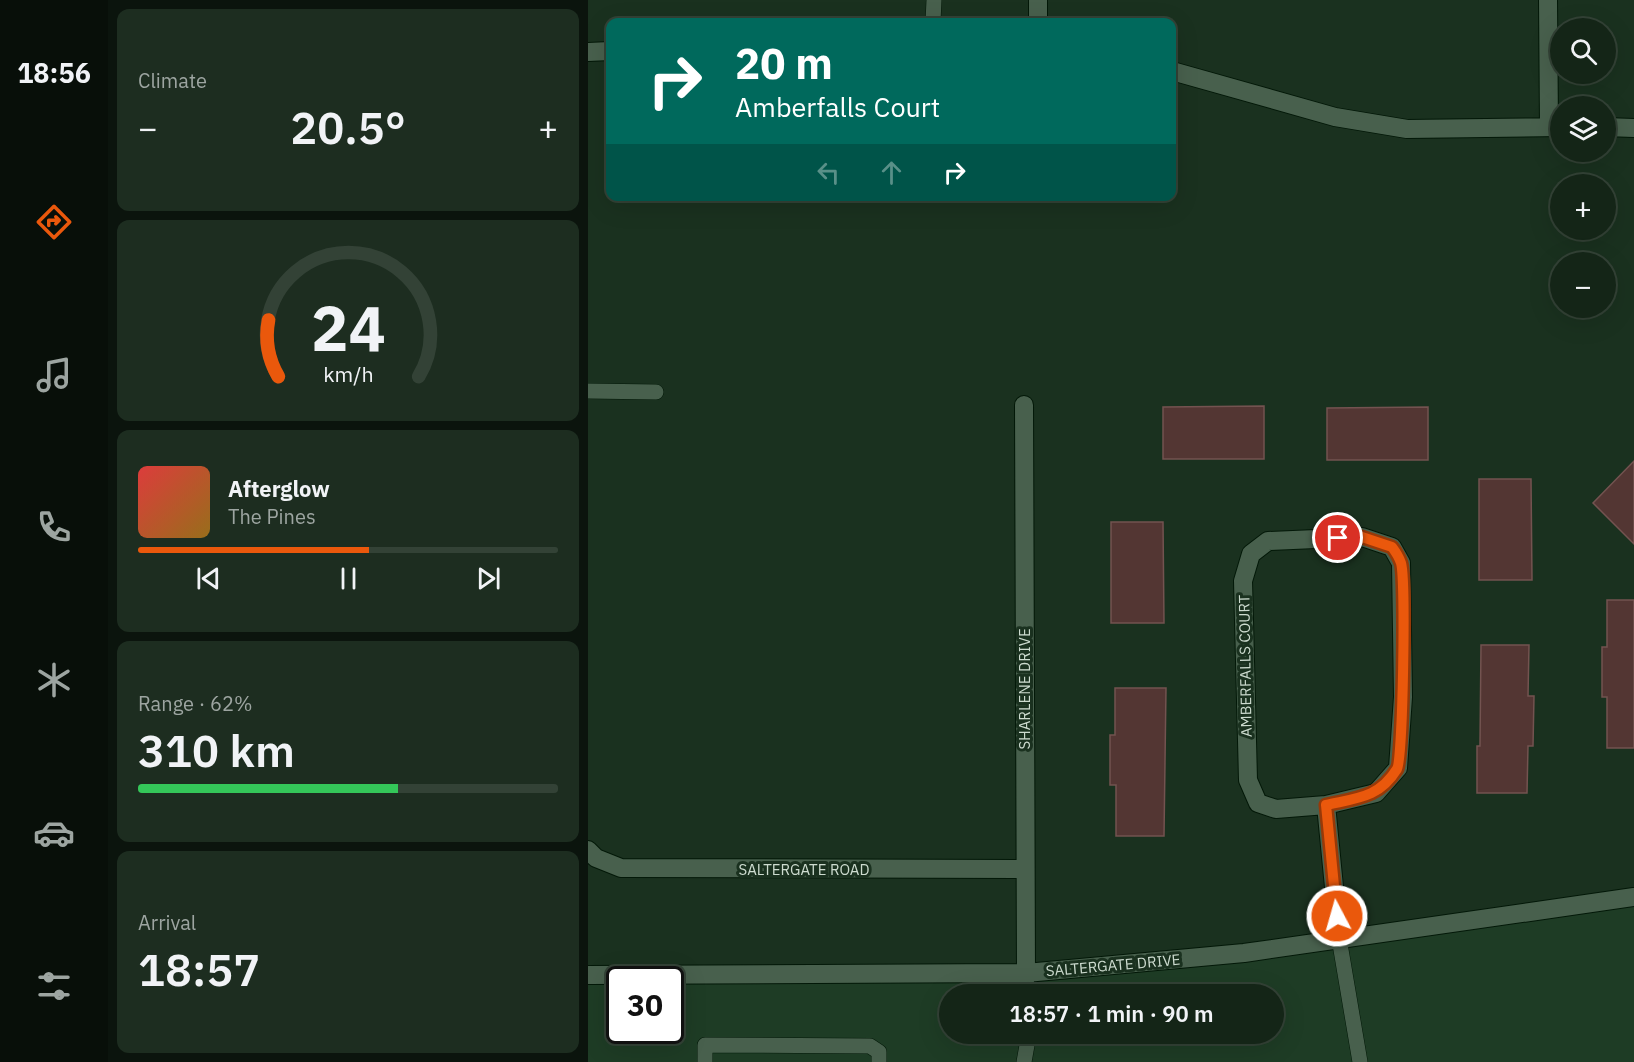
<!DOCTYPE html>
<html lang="en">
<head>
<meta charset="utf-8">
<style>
	body { margin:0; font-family:"IBM Plex Sans",sans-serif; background:#1d2d20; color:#f1f3f6; height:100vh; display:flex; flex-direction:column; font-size:22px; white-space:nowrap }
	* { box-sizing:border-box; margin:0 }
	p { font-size:20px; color:#9da5a1 }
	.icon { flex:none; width:33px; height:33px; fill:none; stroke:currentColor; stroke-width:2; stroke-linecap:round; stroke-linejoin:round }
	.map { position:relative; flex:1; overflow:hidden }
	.side { display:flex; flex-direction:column; gap:9px; padding:9px; background:#0b140d; width:480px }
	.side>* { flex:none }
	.hud { position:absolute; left:18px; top:18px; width:570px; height:183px; border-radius:12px; box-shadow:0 6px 24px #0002,0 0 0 2px #334236; background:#00695c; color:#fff; overflow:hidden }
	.fabs { position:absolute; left:962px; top:18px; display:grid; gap:12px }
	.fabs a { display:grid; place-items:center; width:66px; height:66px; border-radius:50%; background:#142517; box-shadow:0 6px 24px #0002,0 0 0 2px #334236; font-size:30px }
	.speed { position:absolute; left:18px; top:966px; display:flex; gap:12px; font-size:30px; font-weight:700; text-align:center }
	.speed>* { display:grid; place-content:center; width:78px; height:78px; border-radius:50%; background:#142517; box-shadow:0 6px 24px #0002,0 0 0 2px #334236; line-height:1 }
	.speed .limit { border:3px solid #111; border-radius:9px; background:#fff; color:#111 }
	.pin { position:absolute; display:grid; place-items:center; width:51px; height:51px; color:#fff; margin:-26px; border:3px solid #fff; border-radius:50%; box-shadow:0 2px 6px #0007 }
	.me { position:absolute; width:66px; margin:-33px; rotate:354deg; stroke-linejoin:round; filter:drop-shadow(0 0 4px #0008) }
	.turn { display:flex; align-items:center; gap:21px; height:126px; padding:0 30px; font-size:27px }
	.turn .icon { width:78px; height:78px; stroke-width:2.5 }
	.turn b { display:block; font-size:42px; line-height:51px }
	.lanes { display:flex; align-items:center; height:57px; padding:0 30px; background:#0003; justify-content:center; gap:30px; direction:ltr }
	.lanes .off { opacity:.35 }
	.big { font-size:45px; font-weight:600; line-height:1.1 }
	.side .widget { flex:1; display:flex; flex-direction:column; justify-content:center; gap:9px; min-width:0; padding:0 21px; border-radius:12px; background:#1d2d20 }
	.side .dial { align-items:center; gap:0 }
	.dial svg { height:156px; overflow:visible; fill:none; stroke:#334236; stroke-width:7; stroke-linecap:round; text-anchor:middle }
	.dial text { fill:#f1f3f6; stroke:none }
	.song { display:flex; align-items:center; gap:18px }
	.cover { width:72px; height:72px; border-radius:9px; background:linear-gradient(135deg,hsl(0 70% 55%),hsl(40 70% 35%)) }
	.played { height:6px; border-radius:3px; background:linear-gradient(90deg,#ea580c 55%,#334236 55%) }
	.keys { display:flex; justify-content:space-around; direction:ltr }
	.heat { display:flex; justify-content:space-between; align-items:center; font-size:33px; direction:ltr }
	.charge { height:9px; border-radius:4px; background:linear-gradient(90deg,#34c759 62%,#334236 0) }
	.trip { position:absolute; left:351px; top:984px; width:345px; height:60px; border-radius:30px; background:#142517; box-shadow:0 6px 24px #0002,0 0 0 2px #334236; font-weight:600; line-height:60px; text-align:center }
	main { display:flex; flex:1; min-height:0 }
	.dock { display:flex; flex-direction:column; width:108px; justify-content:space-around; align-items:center; background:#080f09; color:#9da5a1 }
	.dock .icon { width:42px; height:42px }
	.dock .on { color:#ea580c }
	.dock b { font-size:27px; color:#f1f3f6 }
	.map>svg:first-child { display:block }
	.built { fill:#1e3c25; fill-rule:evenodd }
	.building { fill:#533633; stroke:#735350; stroke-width:1.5 }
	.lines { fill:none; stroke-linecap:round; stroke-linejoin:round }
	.service-casing { stroke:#031808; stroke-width:16 }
	.minor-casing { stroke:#031808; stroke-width:20 }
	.service { stroke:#48604d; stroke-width:15 }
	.minor { stroke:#48604d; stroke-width:18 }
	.route-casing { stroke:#983908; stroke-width:15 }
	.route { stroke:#ea580c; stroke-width:10 }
	.labels { text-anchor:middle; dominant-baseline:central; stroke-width:6; stroke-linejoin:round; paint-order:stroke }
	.street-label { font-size:15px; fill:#cddbcf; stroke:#1a311f }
</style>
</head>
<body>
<main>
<nav class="dock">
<b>18:56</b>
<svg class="icon on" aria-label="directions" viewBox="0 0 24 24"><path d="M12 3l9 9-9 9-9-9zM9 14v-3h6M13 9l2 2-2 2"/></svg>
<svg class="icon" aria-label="music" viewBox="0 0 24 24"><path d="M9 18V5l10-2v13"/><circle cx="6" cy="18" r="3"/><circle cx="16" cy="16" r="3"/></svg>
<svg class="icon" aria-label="phone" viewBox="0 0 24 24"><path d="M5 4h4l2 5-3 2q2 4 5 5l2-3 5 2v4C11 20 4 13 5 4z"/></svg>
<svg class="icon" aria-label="climate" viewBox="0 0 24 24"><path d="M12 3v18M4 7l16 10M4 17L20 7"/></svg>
<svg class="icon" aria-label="car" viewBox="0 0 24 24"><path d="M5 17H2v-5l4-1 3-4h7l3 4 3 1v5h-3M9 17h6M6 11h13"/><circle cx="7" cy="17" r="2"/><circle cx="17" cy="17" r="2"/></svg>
<svg class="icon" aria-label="filters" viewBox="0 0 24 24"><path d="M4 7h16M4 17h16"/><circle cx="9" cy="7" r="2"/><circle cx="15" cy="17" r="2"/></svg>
</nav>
<section class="side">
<div class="widget"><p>Climate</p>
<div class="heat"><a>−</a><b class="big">20.5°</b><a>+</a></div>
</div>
<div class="widget dial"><svg viewBox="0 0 100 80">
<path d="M14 69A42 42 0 1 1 86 69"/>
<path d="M14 69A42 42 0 0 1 9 40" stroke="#ea580c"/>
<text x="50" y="56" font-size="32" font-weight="700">24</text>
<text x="50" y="72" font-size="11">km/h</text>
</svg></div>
<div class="widget">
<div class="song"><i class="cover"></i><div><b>Afterglow</b><p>The Pines</p></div></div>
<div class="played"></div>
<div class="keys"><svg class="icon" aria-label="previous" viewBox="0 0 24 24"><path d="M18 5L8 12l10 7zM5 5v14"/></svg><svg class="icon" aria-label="pause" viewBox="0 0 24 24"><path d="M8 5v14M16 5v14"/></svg><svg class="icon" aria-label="next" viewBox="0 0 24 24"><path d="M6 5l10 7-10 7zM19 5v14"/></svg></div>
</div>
<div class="widget"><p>Range · 62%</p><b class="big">310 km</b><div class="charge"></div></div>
<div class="widget"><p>Arrival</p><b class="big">18:57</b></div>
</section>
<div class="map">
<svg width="1046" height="1062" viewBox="0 0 1046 1062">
	<rect width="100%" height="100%" fill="#1a311f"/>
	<path class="built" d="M1046,897V1062H0V975L438,973ZM32,980H82V1030H32ZM362,994H686V1034H362Z"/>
	<path class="building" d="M676,406V459H575V407Z
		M840,407V460H739V408Z
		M1046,461V544L1005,503Z
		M891,479H943L944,580H891Z
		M523,522H575L576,623H523Z
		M1019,600H1046V748H1019V697H1014V647H1019Z
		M893,645H941L940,696H946L945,746H940L939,793H889V746H892Z
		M527,688H578L576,836H528V785H522V735H527Z"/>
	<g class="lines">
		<g class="service-casing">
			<path id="service" d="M345,22L346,0
				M0,391L68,392
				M751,938L772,1062
				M438,973L439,994
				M117,1062V1045L282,1046L291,1052V1062
				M436,1062L441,1034"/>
		</g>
		<g class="minor-casing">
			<path id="minor" d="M450,0V22
				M960,0L961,127
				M0,52L22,51
				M584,71L747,117L819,129L972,127
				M1017,127L1046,128
				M436,405L438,973
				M774,537L804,547L813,563L815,697L810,768L788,793L738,805L688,809L670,803L660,780L655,581L663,554L680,541Z
				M738,805L751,938
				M0,850L8,858L33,868L437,869
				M0,975L438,973L656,953L1046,897"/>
		</g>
		<use href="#service" class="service"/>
		<use href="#minor" class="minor"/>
	</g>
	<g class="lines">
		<g class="route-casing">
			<path id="route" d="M749,916L738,805C769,798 791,798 809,769C815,759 818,579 813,563C811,557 807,551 804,547L774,537L750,538"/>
		</g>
		<use href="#route" class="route"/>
	</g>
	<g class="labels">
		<g class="street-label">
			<text transform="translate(657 666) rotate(-91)">AMBERFALLS COURT</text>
			<text transform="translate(436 689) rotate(-90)">SHARLENE DRIVE</text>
			<text x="216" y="869">SALTERGATE ROAD</text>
			<text transform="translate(525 965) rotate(-5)">SALTERGATE DRIVE</text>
		</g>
	</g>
</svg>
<div class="fabs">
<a><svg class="icon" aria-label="search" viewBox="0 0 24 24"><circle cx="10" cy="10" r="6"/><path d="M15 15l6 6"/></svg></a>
<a><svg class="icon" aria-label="layers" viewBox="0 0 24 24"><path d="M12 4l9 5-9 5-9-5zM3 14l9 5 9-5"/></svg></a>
<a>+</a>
<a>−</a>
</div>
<div class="speed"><div class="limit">30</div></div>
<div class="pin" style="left:750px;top:538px;background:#d93025"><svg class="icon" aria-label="arrive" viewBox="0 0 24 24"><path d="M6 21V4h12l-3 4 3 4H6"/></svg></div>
<svg class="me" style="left:749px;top:916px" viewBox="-20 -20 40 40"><circle r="17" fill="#ea580c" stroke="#fff" stroke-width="3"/><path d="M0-11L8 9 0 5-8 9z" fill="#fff"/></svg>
<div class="trip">18:57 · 1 min · 90 m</div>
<div class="hud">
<div class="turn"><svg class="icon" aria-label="right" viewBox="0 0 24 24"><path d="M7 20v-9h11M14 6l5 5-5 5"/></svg><div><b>20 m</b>Amberfalls Court</div></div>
<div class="lanes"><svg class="icon off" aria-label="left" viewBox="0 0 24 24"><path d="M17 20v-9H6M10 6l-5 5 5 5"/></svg><svg class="icon off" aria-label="ahead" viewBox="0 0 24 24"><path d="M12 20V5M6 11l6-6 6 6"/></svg><svg class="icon" aria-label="right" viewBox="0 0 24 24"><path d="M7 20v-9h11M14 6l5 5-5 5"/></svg></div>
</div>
</div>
</main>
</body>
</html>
